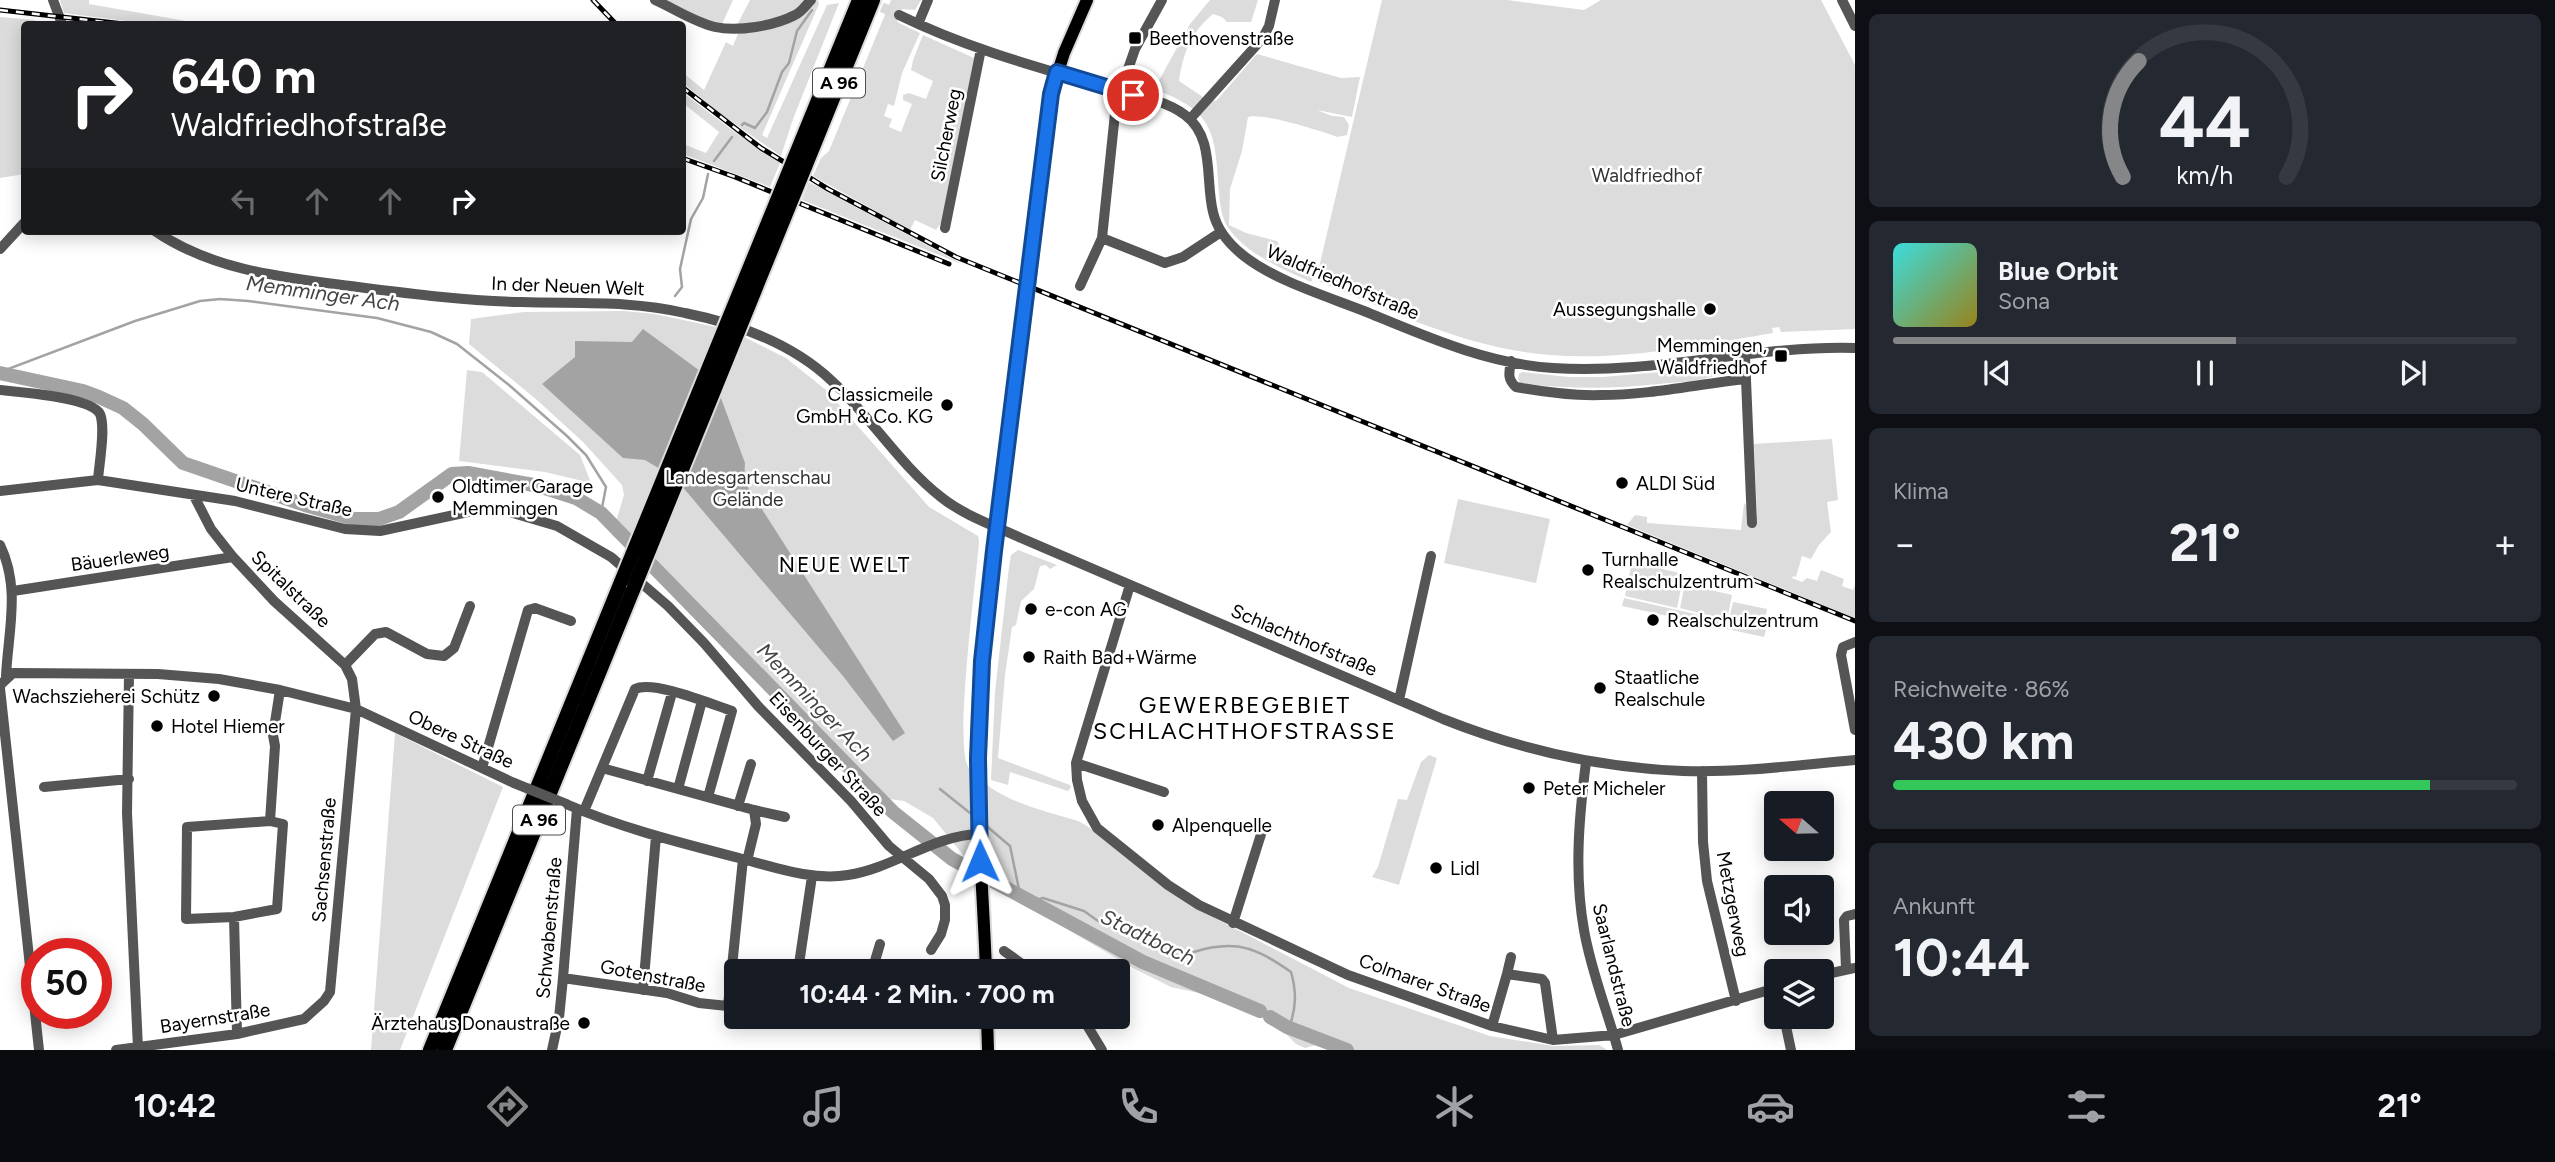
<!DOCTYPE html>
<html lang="de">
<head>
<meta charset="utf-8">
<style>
	body { margin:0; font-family:Figtree,sans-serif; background:#242831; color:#f1f3f6; height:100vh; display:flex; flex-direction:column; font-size:26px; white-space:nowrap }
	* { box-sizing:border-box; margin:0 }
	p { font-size:23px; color:#9ea1a6 }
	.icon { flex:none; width:38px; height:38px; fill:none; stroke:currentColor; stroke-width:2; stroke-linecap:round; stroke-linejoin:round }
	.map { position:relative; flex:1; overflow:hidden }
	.side { display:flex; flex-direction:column; gap:14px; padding:14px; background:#0d0f14; width:700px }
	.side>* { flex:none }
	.guide { position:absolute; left:21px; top:21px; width:665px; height:214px; border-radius:7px; box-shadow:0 4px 18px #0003; background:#202124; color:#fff; overflow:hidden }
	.needle { width:46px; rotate:290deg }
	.buttons { position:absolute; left:1764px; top:791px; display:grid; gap:14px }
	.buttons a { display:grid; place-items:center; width:70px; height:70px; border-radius:7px; background:#171b24; box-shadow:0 4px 18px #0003; font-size:35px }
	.speed { position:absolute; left:21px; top:938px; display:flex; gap:14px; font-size:35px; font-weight:700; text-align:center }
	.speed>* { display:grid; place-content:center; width:91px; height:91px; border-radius:50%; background:#171b24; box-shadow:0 4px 18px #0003; line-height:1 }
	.speed .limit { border:10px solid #d22; background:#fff; color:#111 }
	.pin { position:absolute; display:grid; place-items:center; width:60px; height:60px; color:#fff; margin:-30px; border:4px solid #fff; border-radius:50%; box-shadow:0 2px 7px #0007 }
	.me { position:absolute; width:77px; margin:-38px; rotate:359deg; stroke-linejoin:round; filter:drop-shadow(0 0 5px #0008) }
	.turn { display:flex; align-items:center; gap:24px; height:147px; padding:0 35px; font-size:32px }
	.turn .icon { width:91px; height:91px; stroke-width:2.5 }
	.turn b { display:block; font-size:49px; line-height:60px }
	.lanes { display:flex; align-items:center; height:66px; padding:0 35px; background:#0003; justify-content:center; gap:35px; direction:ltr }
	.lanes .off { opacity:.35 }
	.big { font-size:52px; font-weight:700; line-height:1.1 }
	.side .tile { flex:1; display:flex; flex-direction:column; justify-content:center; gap:10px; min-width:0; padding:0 24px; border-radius:10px; background:#242831 }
	.side .dial { align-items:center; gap:0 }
	.dial svg { height:182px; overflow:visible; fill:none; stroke:#363941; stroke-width:7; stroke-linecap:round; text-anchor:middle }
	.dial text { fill:#f1f3f6; stroke:none }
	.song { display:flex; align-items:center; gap:21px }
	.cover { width:84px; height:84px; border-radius:10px; background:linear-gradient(135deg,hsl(180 70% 55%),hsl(50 70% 35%)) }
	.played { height:7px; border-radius:4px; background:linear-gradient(90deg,#858687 55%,#363941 55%) }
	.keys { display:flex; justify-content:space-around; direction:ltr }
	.heat { display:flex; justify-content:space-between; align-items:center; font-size:38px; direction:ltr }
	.charge { height:10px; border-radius:5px; background:linear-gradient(90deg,#34c759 86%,#363941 0) }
	.trip { position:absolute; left:724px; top:959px; width:406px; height:70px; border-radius:7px; background:#171b24; box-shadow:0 4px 18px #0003; font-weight:700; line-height:70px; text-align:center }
	.menu { display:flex; height:112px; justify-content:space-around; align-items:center; background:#090b0e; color:#9ea1a6 }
	.menu .icon { width:49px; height:49px }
	.menu .current { color:#858687 }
	.menu b { font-size:32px; color:#f1f3f6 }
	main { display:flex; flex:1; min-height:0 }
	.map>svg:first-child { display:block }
	.green { fill:#dcdcdc }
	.water { fill:#a3a3a3 }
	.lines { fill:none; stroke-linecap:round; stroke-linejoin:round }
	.stream { stroke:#a3a3a3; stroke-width:2.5 }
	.river { stroke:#a3a3a3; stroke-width:14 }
	.minor-tunnel { stroke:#d9d9d9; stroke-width:10; stroke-dasharray:10 5; stroke-linecap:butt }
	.major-casing { stroke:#dbdbdb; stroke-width:16 }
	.highway-casing { stroke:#dbdbdb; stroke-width:18 }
	.minor { stroke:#555; stroke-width:10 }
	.major { stroke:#000; stroke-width:12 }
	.highway { stroke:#000; stroke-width:14 }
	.rail-casing { stroke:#000; stroke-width:5 }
	.rail { stroke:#fff; stroke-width:2.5; stroke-dasharray:8; stroke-linecap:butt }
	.major-bridge-casing { stroke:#dbdbdb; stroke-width:16; stroke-linecap:butt }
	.highway-bridge-casing { stroke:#dbdbdb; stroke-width:18; stroke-linecap:butt }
	.minor-bridge { stroke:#555; stroke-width:10 }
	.major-bridge { stroke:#000; stroke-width:12 }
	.highway-bridge { stroke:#000; stroke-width:14 }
	.route-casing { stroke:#114b97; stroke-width:18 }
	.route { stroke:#1a73e8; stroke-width:12 }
	.poi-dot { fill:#000; stroke:#fff; stroke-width:2.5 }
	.labels { text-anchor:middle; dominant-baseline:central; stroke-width:5; stroke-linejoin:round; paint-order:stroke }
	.shield { fill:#fff; stroke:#4c4c4c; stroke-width:2 }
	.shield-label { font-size:18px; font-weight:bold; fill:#000 }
	.poi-label { font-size:19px; fill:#000; stroke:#fff; text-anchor:start }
	.street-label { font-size:19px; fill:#000; stroke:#fff }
	.park-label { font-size:19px; fill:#333; stroke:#fff }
	.water-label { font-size:21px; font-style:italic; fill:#444; stroke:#fff }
	.neighbourhood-label { font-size:21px; letter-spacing:2px; fill:#000; stroke:#fff }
	.quarter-label { font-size:23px; letter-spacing:2px; fill:#000; stroke:#fff }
</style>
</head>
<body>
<main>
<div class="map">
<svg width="1855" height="1050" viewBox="0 0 1855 1050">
	<rect width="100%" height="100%" fill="#fff"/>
	<path class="green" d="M60,0H89V4L203,24H150L64,13Z
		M662,0H733L722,24L710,22Z
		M750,0H806C790,20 761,21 737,25Z
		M816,0H818L819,4L762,135L767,138L827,5L839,3L793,119L781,156L722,115L683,83L682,72L704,90L726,42L733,46L739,31L802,14Z
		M891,0H921L915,10L902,9L897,22L920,33L902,73L894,106L888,104L884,116L892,119L889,127L901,132L912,104L903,100V95L909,93L926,99L933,81L911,70L913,60L923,35L974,58L943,220L936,230L915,220L910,230L813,176L821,158L829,151Z
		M1210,0H1258L1251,22H1227L1222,17L1213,14C1191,32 1183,53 1179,81L1203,97L1216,101L1257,54L1341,78L1360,77L1352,117L1317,110L1332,116L1344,117L1349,125L1347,135L1337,137C1322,131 1260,112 1248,117L1242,151L1230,189L1229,225L1246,233L1277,241L1286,255L1310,265L1316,272L1311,282C1283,269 1248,255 1229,229C1222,220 1220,205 1219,193C1215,138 1217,113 1159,91L1156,86L1190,24Z
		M1382,0H1507L1584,10L1601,0H1821L1855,65V329L1781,332L1779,327L1772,328L1773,333C1700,345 1624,361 1550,355C1468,349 1391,311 1316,280Z
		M0,17L35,20V24H24V174L0,178Z
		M682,92L732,130L780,163L770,187L683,154V144L706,153L719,132L683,103Z
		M809,182L964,265L802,200Z
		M624,311L655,314L730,330L786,358L826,390L929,507L978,536L979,541C977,575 953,750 969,768C995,800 1040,810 1078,821L1087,826L1192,906L1349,988L1490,1036L1554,1046L1599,1045L1607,1050H1342L1324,1043L1305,1048L1296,1044L1285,1033L1255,1012L1217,997L1171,987L1135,969L1005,893L993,872L964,856L933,818L904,801L868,796L801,732L687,598L612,535L624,495L622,485L583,442L537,400L469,344L471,319L524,312Z
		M1707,368H1713L1714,376C1696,382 1677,382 1659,384C1613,389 1567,389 1521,383L1518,380L1519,374L1522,372L1569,377H1603Z
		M467,370L482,372L580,455L591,483L545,472L459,461Z
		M1832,439L1838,500L1827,502L1831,532L1819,545L1811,559L1802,556L1796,577L1793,576L1792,578L1802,582L1807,578L1817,581L1821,570L1844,579L1842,586L1853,590L1855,585V618L1627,525L1635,515L1647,517V523L1741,530L1744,503L1748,507L1749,527H1754L1757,515L1754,444Z
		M1458,499L1550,519L1536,583L1444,563Z
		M1018,550L1057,565L1050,569L1046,565L1040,566L1034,589L1021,601L1016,625L1012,627L1005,675L998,758L1070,785L1071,787L1068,791L1010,772L1008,785L991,780L995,692L1009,567L1011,555Z
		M1632,562L1684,574L1677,608L1625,596Z
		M1685,584L1732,595L1727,620L1680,608Z
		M1624,598L1766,630L1764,637L1622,606Z
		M1733,602L1767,609L1763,627L1729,620Z
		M395,733L503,787L400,1050H371Z
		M1429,755L1437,758L1399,885L1372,877L1378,867L1398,799L1407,800L1421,762Z"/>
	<path class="water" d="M643,329L715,382L745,463L744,481L905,733L893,741L843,676L675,478L645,460L623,458L542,384L575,357V341L632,342Z"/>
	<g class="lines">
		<path class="stream" d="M742,125L744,123L755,128L767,112L782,72L789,63L797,31L812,10
			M714,161L732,137
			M675,296L682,287L680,269L691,219L703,198L708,174
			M0,372L135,321L200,301L220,299L248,301L377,318L431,332L457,344L509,385L567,436L586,455L606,487L601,513
			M940,789L975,817
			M983,823L1010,846L1020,894
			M1032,901L1043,898L1084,911L1098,921L1129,933L1179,957C1229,939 1248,942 1291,972C1297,993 1296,1008 1289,1028"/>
		<path class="river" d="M0,373L83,391L99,397L123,408L143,424L183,463L305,505L354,519H379L399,512L452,474L468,473L539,486L576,498L601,513L893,812L952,859L1143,962L1260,1011
			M1270,1017L1287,1027L1347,1050"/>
		<path class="minor-tunnel" d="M868,1L899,15"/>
		<g class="major-casing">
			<path id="major" d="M1030,269L1051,94L1064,53L1087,0
				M986,971C983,884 974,797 979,710C985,579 1007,448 1024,318
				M987,1017L988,1050"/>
		</g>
		<g class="highway-casing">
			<path id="highway" d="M794,159L859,0
				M805,167L873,0
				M430,1050L621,582
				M445,1050L633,590"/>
		</g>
		<path class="minor" d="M53,0L62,24
			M655,0C675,9 694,22 715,27C738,32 774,26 795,15C802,12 806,5 811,0
			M1162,0L1135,49L1116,104L1102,238L1165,263L1183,257L1221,232
			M1842,0L1855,26
			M899,15C964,47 1033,66 1102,86C1128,94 1162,98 1185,115C1215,137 1205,180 1213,212C1217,230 1230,245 1244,256C1276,281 1326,296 1364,311C1425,336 1487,364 1553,368C1655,375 1754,345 1855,348
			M918,24L928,0
			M1190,119L1262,39L1269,26L1275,0
			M945,228L981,49
			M155,231C215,272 288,278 358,287C412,294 467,301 521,302C577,304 630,300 685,313C739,324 792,343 832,381C871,417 899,464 941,497C963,515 995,526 1021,538L1443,719C1521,750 1600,768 1683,771C1740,773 1798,765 1855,760
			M0,249L24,223
			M1080,286L1102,238
			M1745,356L1752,523
			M1511,361C1509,373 1507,379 1516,387C1544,392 1573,396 1601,395C1650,395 1698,384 1746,379
			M0,390C19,392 91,397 100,414C106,428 99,464 98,480
			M0,491L98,480L235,501L345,529L380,531L477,510L506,511L557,526L611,557L668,606L704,643L758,706L851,801L889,846L929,879L942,896L945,905V920L941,934L931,950
			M0,545C21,588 8,632 6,676
			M1130,585L1076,763L1077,780L1082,801L1097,828L1168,885L1199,905L1348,975L1492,1026L1553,1040L1614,1035L1776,988
			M13,591L233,557
			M1855,642L1843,647L1841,655L1855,730
			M345,665L375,634L386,632L427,654L444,656L454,648L470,606
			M129,674L127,813L138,1048
			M0,685L13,673L158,674L219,679L280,690L356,709L514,783
			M0,688L39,1050
			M1399,700L1431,556
			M1586,762C1579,817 1574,874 1584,930C1591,971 1607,1010 1618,1050
			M1076,763L1164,792
			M482,768L528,610L535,608L571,621
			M602,768L635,689C653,680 711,704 732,711L708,797
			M1702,771L1703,842L1707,881L1736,1001
			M647,781L672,693
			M44,787L129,779
			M678,789L702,701
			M566,804C621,828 681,843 739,858C774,867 812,881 848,875C894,868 933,835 980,834
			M738,806L751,764
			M754,810L785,817
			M584,811L602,768L754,810L756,824L747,861
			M270,821L187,827L186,919L234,917L277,909L283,824L270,821L275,746L273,735L280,690
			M234,917L237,1034
			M1233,923L1263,828
			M1004,951L1032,971
			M1511,957L1507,974L1542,979L1545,983L1553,1040
			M1846,969L1844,920L1847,916L1855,914
			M798,971L812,876
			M872,971L880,944
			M1822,975L1855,968
			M563,978L667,993L699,1003L737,1007
			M643,990L656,836
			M728,1006L743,859
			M1082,1017L1102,1050
			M1784,1017L1791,1050
			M1492,1026L1507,974
			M116,1050L237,1034L304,1019L324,1001L330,992L331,981L356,709L352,679L345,665L274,601L233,557L211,529L194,496
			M552,1050L559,1018L563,978L577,809"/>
		<use href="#major" class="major"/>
		<use href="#highway" class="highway"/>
		<g class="rail-casing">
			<path id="rail" d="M593,0L616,24
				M0,10L124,24
				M682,87L761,148L828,189L956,257L1855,621
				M682,158L735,177L949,264"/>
		</g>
		<use href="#rail" class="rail"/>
		<g class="major-bridge-casing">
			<path id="major-bridge" d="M1024,318L1030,269"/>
		</g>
		<g class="highway-bridge-casing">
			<path id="highway-bridge" d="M621,582L794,159
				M633,590L805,167"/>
		</g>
		<path class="minor-bridge" d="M514,783L566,804"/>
		<use href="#major-bridge" class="major-bridge"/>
		<use href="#highway-bridge" class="highway-bridge"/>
	</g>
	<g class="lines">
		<g class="route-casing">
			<path id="route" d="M980,861L978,758L982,661L994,551L1051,94L1057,72L1133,95"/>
		</g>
		<use href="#route" class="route"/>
	</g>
	<g class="poi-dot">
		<rect x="1128" y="31" width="14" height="14" rx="3.5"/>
		<circle cx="1710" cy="309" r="7"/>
		<rect x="1774" y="349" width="14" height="14" rx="3.5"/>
		<circle cx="947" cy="405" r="7"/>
		<circle cx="1622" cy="483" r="7"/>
		<circle cx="438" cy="497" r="7"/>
		<circle cx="1588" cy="570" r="7"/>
		<circle cx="1031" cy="609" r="7"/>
		<circle cx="1653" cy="620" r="7"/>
		<circle cx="1029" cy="657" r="7"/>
		<circle cx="1600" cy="688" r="7"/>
		<circle cx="214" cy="696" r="7"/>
		<circle cx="157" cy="726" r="7"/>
		<circle cx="1529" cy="788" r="7"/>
		<circle cx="1158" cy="825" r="7"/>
		<circle cx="1436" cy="868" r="7"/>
		<circle cx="584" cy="1023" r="7"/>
	</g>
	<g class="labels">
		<g class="shield">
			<rect x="813" y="68.5" width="52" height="29" rx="5"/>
			<rect x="513" y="805.5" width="52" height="29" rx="5"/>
		</g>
		<g class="shield-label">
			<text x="839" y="83">A 96</text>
			<text x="539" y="820">A 96</text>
		</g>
		<g class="poi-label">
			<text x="1149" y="38">Beethovenstraße</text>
			<text x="1696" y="309" text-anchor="end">Aussegungshalle</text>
			<text x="1767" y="345" text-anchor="end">Memmingen,<tspan x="1767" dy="22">Waldfriedhof</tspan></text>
			<text x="933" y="394" text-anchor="end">Classicmeile<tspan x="933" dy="22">GmbH &amp; Co. KG</tspan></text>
			<text x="1636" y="483">ALDI Süd</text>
			<text x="452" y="486">Oldtimer Garage<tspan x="452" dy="22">Memmingen</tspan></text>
			<text x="1602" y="559">Turnhalle<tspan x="1602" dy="22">Realschulzentrum</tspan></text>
			<text x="1045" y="609">e-con AG</text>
			<text x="1667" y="620">Realschulzentrum</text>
			<text x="1043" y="657">Raith Bad+Wärme</text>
			<text x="1614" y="677">Staatliche<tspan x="1614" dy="22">Realschule</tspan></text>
			<text x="200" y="696" text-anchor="end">Wachszieherei Schütz</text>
			<text x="171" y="726">Hotel Hiemer</text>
			<text x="1543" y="788">Peter Micheler</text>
			<text x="1172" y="825">Alpenquelle</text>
			<text x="1450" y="868">Lidl</text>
			<text x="570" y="1023" text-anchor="end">Ärztehaus Donaustraße</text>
		</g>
		<g class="street-label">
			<text transform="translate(946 135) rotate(-79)">Silcherweg</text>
			<text transform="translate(1343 282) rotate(23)">Waldfriedhofstraße</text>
			<text transform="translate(568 286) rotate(2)">In der Neuen Welt</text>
			<text transform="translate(294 497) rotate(13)">Untere Straße</text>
			<text transform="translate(120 558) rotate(-8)">Bäuerleweg</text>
			<text transform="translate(291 589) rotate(44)">Spitalstraße</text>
			<text transform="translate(1304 640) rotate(23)">Schlachthofstraße</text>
			<text transform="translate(461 739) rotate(25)">Obere Straße</text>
			<text transform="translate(828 754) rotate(47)">Eisenburger Straße</text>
			<text transform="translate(324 860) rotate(-85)">Sachsenstraße</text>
			<text transform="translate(1733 904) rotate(79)">Metzgerweg</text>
			<text transform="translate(549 928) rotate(-85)">Schwabenstraße</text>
			<text transform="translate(1614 965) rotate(76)">Saarlandstraße</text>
			<text transform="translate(653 976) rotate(11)">Gotenstraße</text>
			<text transform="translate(1425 983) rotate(20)">Colmarer Straße</text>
			<text transform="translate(215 1018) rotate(-9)">Bayernstraße</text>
		</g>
		<g class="park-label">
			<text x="1647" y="175">Waldfriedhof</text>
			<text x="748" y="477">Landesgartenschau<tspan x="748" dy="22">Gelände</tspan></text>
		</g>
		<g class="water-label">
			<text transform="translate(323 293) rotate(8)">Memminger Ach</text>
			<text transform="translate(815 702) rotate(46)">Memminger Ach</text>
			<text transform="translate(1148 937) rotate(26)">Stadtbach</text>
		</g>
		<g class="neighbourhood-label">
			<text x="845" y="564">NEUE WELT</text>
		</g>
		<g class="quarter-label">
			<text x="1245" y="705">GEWERBEGEBIET<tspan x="1245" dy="26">SCHLACHTHOFSTRASSE</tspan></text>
		</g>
	</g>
</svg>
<div class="buttons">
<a><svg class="needle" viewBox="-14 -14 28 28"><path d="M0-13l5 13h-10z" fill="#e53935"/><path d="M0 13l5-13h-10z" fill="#9ea1a6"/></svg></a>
<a><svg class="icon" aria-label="sound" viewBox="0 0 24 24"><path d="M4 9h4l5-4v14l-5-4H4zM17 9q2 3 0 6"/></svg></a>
<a><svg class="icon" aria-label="layers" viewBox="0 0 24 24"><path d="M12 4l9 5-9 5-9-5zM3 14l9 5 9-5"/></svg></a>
</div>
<div class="speed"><div class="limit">50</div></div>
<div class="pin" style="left:1133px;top:95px;background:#d93025"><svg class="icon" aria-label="arrive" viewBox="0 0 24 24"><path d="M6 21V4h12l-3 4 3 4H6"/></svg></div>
<svg class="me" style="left:980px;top:861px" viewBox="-20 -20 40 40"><path d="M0-17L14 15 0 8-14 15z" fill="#1a73e8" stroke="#fff" stroke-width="4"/></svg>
<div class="trip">10:44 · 2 Min. · 700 m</div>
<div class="guide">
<div class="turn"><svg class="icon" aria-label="right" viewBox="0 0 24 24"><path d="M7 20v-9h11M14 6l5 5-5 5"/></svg><div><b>640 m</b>Waldfriedhofstraße</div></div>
<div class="lanes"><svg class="icon off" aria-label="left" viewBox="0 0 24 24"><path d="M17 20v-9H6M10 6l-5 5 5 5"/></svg><svg class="icon off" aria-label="ahead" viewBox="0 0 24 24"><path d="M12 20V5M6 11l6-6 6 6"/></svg><svg class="icon off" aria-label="ahead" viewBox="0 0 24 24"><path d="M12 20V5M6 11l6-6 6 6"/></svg><svg class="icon" aria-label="right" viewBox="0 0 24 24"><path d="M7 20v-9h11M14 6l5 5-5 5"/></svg></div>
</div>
</div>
<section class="side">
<div class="tile dial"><svg viewBox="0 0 100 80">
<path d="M14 69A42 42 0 1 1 86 69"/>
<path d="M14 69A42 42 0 0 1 21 18" stroke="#858687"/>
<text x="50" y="56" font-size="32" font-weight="700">44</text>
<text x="50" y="72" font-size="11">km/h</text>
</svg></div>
<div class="tile">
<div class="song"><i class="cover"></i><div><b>Blue Orbit</b><p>Sona</p></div></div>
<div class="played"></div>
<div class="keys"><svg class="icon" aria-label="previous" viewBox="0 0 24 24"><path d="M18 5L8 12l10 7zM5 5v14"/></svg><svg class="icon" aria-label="pause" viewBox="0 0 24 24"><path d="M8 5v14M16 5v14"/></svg><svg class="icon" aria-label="next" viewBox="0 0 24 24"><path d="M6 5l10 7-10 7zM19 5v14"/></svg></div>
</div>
<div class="tile"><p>Klima</p>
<div class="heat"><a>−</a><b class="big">21°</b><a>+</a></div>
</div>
<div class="tile"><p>Reichweite · 86%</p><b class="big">430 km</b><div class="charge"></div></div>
<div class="tile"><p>Ankunft</p><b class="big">10:44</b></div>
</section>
</main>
<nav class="menu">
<b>10:42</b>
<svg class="icon current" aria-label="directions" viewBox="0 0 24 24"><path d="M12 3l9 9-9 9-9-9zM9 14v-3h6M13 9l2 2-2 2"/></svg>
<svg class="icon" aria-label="music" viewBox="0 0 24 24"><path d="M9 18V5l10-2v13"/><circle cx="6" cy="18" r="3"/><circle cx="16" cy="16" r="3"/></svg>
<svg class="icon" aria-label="phone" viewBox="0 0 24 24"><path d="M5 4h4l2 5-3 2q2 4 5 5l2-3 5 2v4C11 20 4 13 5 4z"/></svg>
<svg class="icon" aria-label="climate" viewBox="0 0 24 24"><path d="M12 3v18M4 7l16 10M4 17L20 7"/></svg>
<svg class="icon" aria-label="car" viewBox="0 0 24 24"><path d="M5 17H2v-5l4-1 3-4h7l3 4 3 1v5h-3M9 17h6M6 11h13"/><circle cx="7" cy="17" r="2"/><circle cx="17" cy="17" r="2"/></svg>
<svg class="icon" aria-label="filters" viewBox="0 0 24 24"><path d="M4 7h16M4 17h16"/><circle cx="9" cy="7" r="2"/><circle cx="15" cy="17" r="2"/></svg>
<b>21°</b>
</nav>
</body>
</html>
